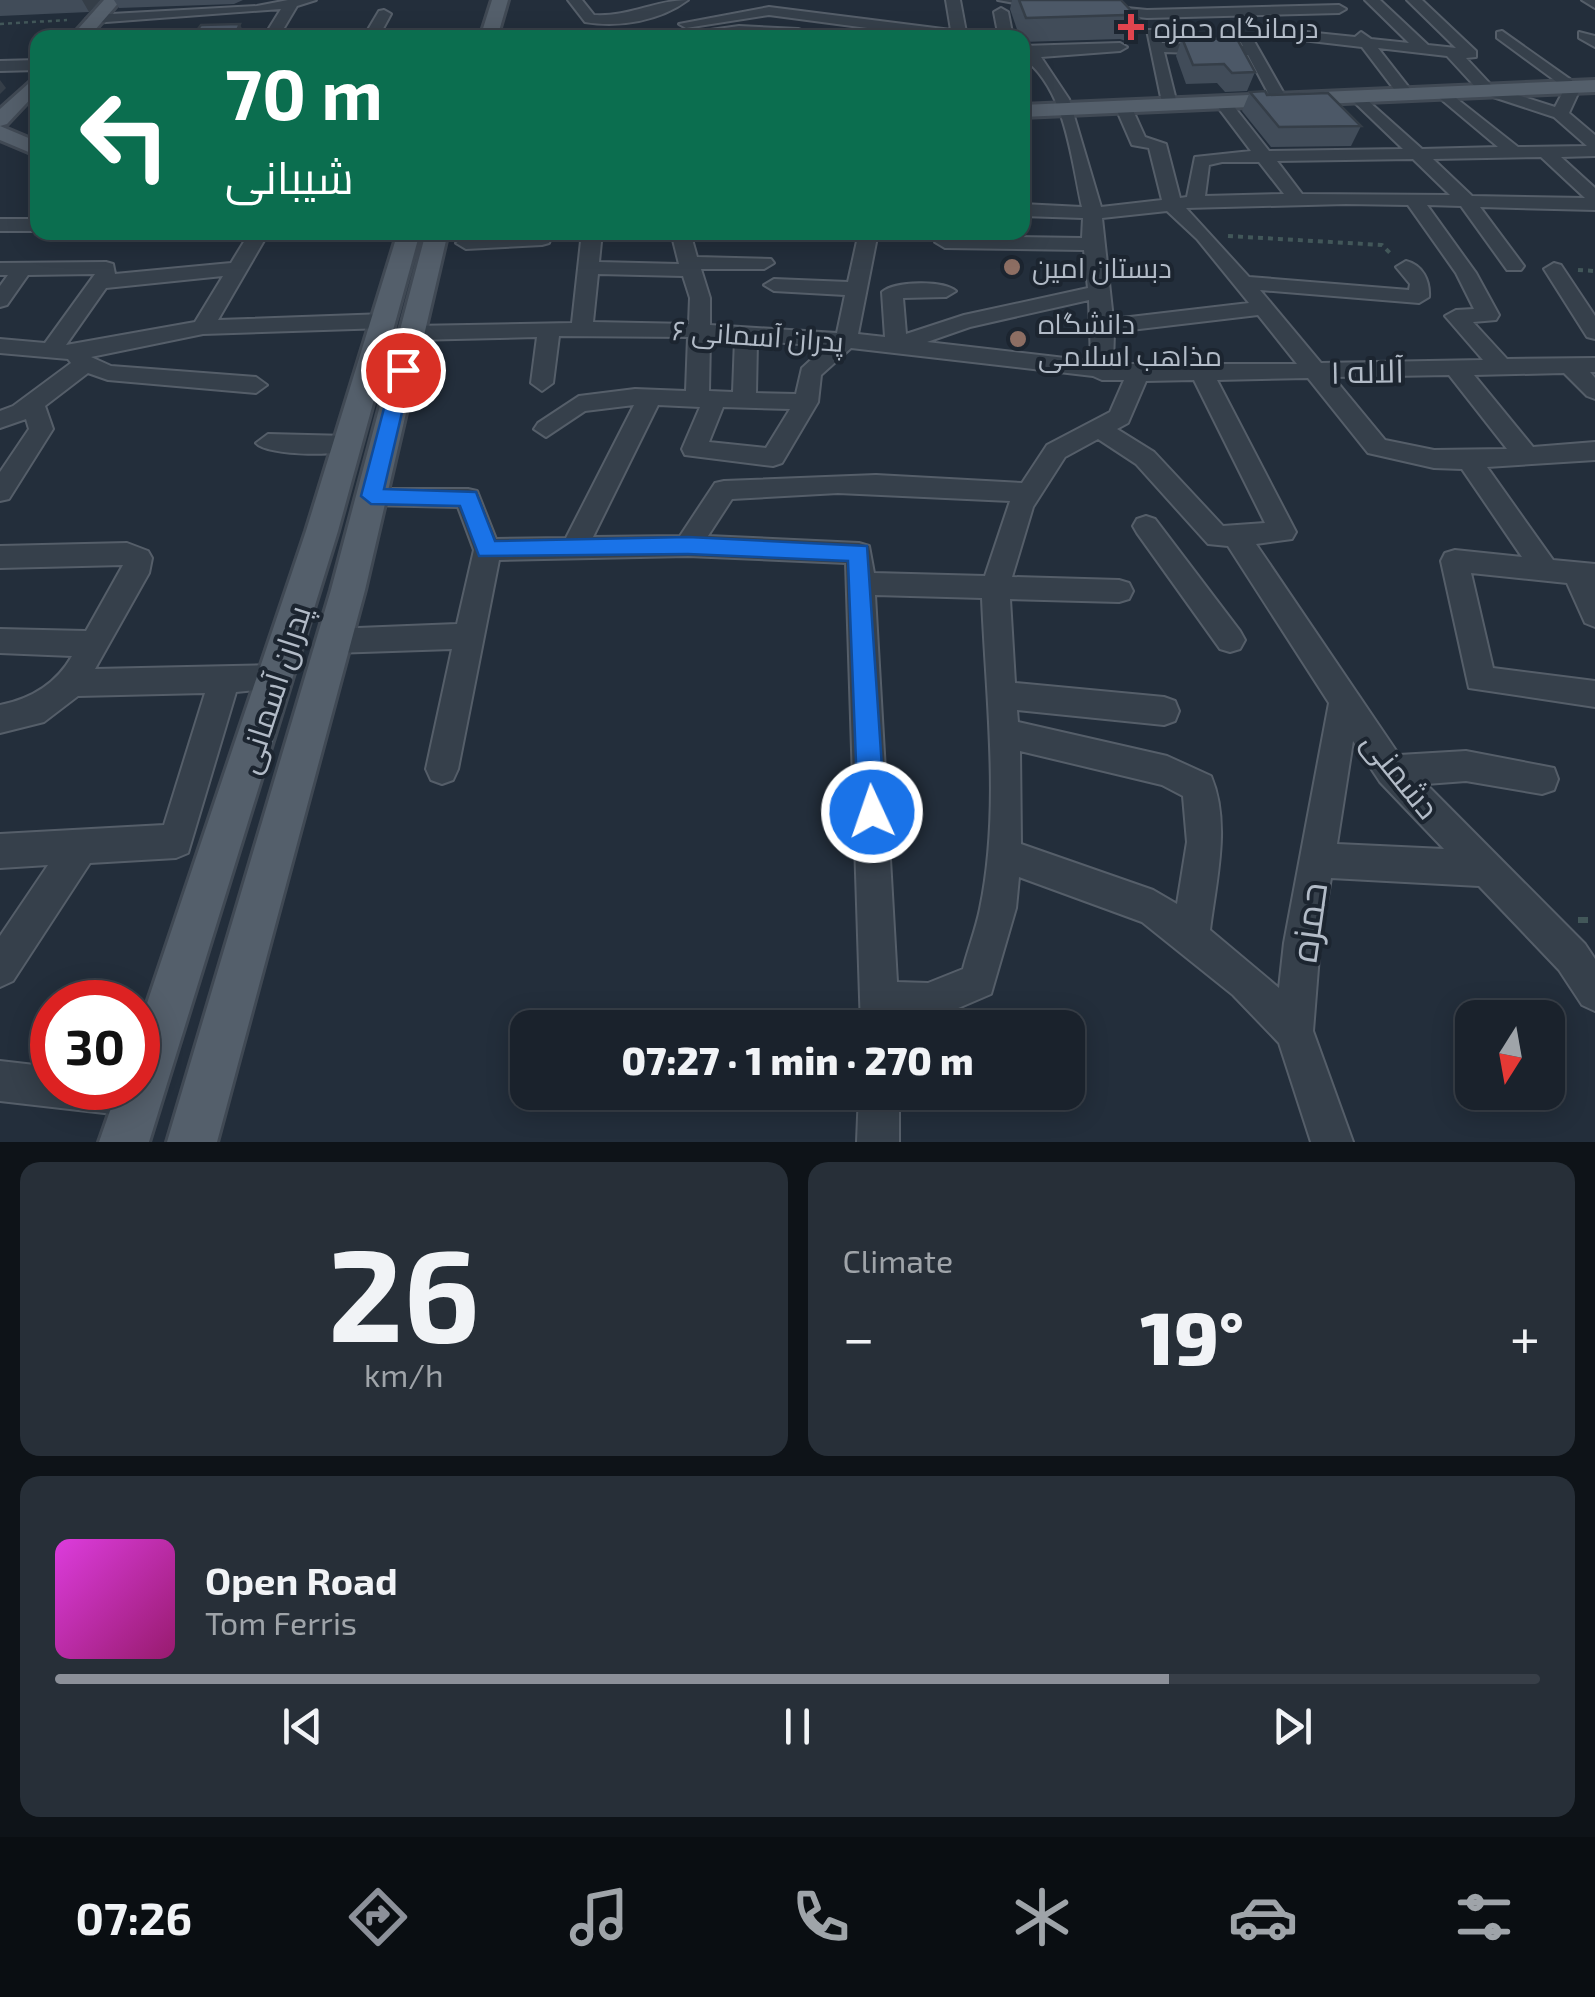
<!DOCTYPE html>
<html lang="en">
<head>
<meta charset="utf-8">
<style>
	body { margin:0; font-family:"Exo 2",Cairo,sans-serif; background:#272f38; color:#f1f3f6; height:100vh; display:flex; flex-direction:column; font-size:38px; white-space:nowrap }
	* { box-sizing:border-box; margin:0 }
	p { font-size:32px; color:#9fa4a9 }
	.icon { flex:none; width:55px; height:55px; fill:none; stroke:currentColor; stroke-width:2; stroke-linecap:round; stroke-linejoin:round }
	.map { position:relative; height:1142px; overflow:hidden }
	.side { display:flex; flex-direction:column; gap:20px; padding:20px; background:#0e1318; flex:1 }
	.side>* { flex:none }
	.banner { position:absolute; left:30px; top:30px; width:1000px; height:210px; border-radius:20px; box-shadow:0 5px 25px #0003,0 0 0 2px #383f48; background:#0b6e4f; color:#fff; overflow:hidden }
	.needle { width:65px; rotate:191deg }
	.buttons { position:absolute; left:1455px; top:1000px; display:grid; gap:20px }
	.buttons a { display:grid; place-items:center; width:110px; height:110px; border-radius:20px; background:#1a222c; box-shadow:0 5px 25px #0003,0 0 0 2px #383f48; font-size:50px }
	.speed { position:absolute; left:30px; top:980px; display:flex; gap:20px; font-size:50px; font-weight:700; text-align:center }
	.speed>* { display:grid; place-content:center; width:130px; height:130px; border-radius:50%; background:#1a222c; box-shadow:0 5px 25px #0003,0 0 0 2px #383f48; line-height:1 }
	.speed .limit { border:15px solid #d22; background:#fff; color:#111 }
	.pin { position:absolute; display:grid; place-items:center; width:85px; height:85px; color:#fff; margin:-42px; border:5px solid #fff; border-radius:50%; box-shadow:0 2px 10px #0007 }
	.me { position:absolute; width:110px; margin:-55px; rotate:357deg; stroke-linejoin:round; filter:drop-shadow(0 0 8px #0008) }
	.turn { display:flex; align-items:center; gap:35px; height:210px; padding:0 30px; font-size:45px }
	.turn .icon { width:130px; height:130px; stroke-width:2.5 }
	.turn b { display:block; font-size:70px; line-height:85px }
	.big { font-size:75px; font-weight:800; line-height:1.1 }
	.side .tile { flex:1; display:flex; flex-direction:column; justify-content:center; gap:15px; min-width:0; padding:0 35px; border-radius:20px; background:#272f38 }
	.side .dial { align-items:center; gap:0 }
	.dial b { font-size:130px; line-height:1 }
	.song { display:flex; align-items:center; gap:30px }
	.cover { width:120px; height:120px; border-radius:15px; background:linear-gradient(135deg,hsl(300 70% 55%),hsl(320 70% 35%)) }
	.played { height:10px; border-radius:5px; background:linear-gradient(90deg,#8c9099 75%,#383f48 75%) }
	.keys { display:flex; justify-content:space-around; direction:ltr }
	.heat { display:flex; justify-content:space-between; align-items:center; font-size:55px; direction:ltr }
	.side .tiles { flex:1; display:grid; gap:20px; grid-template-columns:1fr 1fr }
	.tile:last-child { grid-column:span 2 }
	.trip { position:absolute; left:510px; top:1010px; width:575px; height:100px; border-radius:20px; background:#1a222c; box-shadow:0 5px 25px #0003,0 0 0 2px #383f48; font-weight:800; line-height:100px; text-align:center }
	.tab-bar { display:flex; height:160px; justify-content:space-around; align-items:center; background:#0a0e12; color:#9fa4a9 }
	.tab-bar .icon { width:70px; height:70px }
	.tab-bar .current { color:#8c9099 }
	.tab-bar b { font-size:45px; color:#f1f3f6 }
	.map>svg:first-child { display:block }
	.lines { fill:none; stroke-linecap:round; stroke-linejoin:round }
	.minor-casing { stroke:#555e69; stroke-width:4 }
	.major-casing { stroke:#404954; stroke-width:6 }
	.path-far2 { stroke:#425759; stroke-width:2.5; stroke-dasharray:4 4; stroke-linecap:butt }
	.path-far1 { stroke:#425759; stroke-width:4; stroke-dasharray:5 5; stroke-linecap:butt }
	.path { stroke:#425759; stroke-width:6; stroke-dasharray:10 10; stroke-linecap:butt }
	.minor { fill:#36404b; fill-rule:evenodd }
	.major { fill:#545f6b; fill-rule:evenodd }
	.wall { fill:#414c59 }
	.shaded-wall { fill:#353e48 }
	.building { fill:#4c5867; stroke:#353e48; stroke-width:2.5 }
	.route { fill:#1a73e8; stroke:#114b97; stroke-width:2.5 }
	.health-dot { fill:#e0444e; stroke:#1c2530; stroke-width:4 }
	.education-dot { fill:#8d6e63; stroke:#1c2530; stroke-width:4 }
	.labels { text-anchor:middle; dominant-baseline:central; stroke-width:8; stroke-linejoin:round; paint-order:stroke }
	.far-poi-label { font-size:28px; fill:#b2bbc7; stroke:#1c2530; text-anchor:start }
	.far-street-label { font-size:28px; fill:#b2bbc7; stroke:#1c2530 }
	.street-label { font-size:32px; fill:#b2bbc7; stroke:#1c2530 }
	.near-street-label { font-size:38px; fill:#b2bbc7; stroke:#1c2530 }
</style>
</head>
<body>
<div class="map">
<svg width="1595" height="1142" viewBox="0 0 1595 1142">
	<rect width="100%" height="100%" fill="#232e3b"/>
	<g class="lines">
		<g class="minor-casing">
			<path id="minor" d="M288,0H316L297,6L278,38H263L281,9L93,23L86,19L93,15L257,6Z
				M568,0H582L594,15C630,17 655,0 688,0C660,21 619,28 585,22Z
				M946,0H960L966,32L983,38H943L769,15L686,28L679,24L769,7L951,30Z
				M998,0H1040L1055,5L1048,9Z
				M1365,0H1380L1428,45L1456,48L1407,0H1422L1476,51V57L1466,58L1493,87L1555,107L1565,88L1497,38V32L1502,31L1581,87L1569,113L1595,135V156L1561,157L1595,188V210L1480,207L1524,266L1521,270H1507L1461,206L1427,205L1476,273L1499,315L1496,320L1473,322L1507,359L1595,358V372H1590L1595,378V399L1587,396L1564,373L1474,375L1533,447L1595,442V460L1487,467L1553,560L1595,564V627L1585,623L1567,583L1471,573L1493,668L1595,681V707L1469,688L1441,561L1445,553L1455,550L1522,557L1462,469L1434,468L1368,453L1308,378L1217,380L1296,532L1292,539L1256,544L1399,755L1466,751L1554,768L1558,779L1554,790L1542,794L1466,781L1426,784L1585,944L1595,959V1011L1582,1005L1559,970L1479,886L1331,878L1320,943L1313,1031L1353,1142H1311L1279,1043L1233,995L1142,922L1019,877L1016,908L991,994L928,1021L899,1020V1028H861L846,563L688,556L499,560L458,769L453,780L442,784L431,780L426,769L452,649L333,653L323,650L318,641L323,632L333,629L457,624L474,550L458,507L371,505L362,503L358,496L362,489H468L477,491L496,539L566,538L634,405L585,411L546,437L534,429L538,423L579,396L635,389L686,391L688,337L559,336L553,383L542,391L531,383L537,337L412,340L401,333L412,326L572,323L582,232H602L599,262L679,264L671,232H690L697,257L771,259L774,263L764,269H701L710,298V325L837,333L845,295L774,291L764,285L774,279L848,282L859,232H878L858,334L885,337L882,292C895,281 943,280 956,291L946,297L903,298L906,334L964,315L1088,288L1084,250L945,248L935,242L934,232H953L954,236L1082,238L1083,218L1022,216V204L1082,207C1071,158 1066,89 1022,57V46L1120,43L1127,47L1120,51L1041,57L1069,99L1101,207L1162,200L1149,148L1132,145L1115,106L1123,101L1131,106L1145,137L1166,144L1180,198L1187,197L1195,157L1251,151L1214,102L1222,97L1228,99L1269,151L1403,149L1351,99V93L1357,91L1422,149L1498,147L1436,95V89L1442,87L1518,147L1587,146L1554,117L1481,93L1447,56L1378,48L1414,94L1406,99L1400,97L1362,47L1268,36L1261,32L1268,28L1355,37L1361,32L1371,39L1409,43ZM1541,157L1585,198L1472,196L1433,159ZM1413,159L1450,195L1302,194L1277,161ZM1222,162H1259L1284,194L1205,196L1209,165ZM1346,204L1408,205L1456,273L1474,309L1456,310L1445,316L1483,360L1321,363L1260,290L1419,303L1429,297C1430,281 1423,265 1406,261L1396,267L1410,284L1409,290L1249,277L1186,208ZM1167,211L1197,239L1249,303L1113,319L1102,218ZM598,274L683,276L690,298L689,324L593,322ZM1089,300L1091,361L927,342L970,327ZM1258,315L1297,364H1113L1114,332ZM710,338L735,339L733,392L709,391ZM757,341L826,346L802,368L796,394L756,393ZM851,348L1093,376L1102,380H1124L1110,412L1047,445L1022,483L876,475L724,481L715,483L680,536L593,537L658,405L700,407L682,449L685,455L773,466L782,463L818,402L821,375ZM1449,375L1507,449L1434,450L1385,440L1333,377ZM1194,380L1265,523L1223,526L1154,452L1117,429L1128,423L1146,381ZM723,407L790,409L766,448L709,442ZM1098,439L1136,464L1208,544L1228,546L1329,703L1284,943L1279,988L1210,930C1216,881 1231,823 1211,776L1167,756L1018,722L1017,710L1164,725L1175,721L1179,711L1175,701L1164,697L1015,683L1010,599L1119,602L1129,599L1133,591L1129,583L1119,580L1012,577L1033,507L1065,457ZM838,493L1010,501L985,576L874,573L869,546L859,543L708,536L732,499ZM875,595L982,598C986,699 1001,809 980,909C976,929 968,949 963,969L928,983L897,982ZM1353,741L1380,782L1444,849L1337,844ZM1020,751L1162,785L1183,796L1187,842L1177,904L1153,890L1021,844Z
				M1582,0H1595V8Z
				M1096,5L1147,10L1339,5L1346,9L1339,13L1147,18L1091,12V6Z
				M1001,8L1008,12L1013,38H999L994,12Z
				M384,10L391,14L378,38H363L379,11Z
				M739,26L798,29L824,38L759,34L653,38Z
				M1147,30H1157L1162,43L1243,46L1238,37L1250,34L1287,99L1273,102L1248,55L1164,52L1177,104L1163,107Z
				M1579,32L1595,36V47L1579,38Z
				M38,60V70L0,71V61Z
				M0,219H38V231H0Z
				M250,232H269L218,320L385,314L396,321L385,328L203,334L91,357L111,366L256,377L267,385L256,393L108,380L88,373L45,406L53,429L9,499L0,501V472L29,429L26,419L0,428V411L13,406L71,363L68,359L0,353V339L45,343L95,274L28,275L7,305L0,307V286L8,275H0V263L106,262L113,264L115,274L231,263ZM223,276L195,322L66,345L106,288Z
				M553,232L549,243L542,245L466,249L456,243L466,237Z
				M1554,263L1561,265L1595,316V339L1587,337L1544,269Z
				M268,434L348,436L360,445C350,458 266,456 256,443Z
				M1146,516L1155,519L1240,631L1245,640L1240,649L1230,652L1220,649L1137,533L1133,526L1137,519Z
				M127,543L148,551L152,558L149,573L95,669L275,665L286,669L290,678L286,687L236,692L188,853L176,858L90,863L13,981L0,987V936L48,865L0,868V834L164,825L205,693L78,696L44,722L0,733V705C31,699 56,684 72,656L0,653V629L86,631L123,565L0,568V546Z
				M0,1061L52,1067V1088H138L139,1077L153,1083L159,1097L153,1111L139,1117L0,1101Z
				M859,1092H899V1142H857Z"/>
		</g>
		<g class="major-casing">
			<path id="major" d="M104,0H121L88,38H70Z
				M492,0H508L497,38H480Z
				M38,75V91L7,124L0,126V109Z
				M1595,80V92L1022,117V105Z
				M0,126L38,142V156L0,140Z
				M398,232H420L338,531L149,1142H99L118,1088H138V1030L306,531Z
				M426,232H448L365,590L217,1142H167L331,590Z"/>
		</g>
		<path class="path-far2" d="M0,24L67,20"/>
		<path class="path-far1" d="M1228,236L1382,245L1392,255
			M1578,270L1595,271"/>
		<path class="path" d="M1578,920H1595"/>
		<use href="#minor" class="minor"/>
		<use href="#major" class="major"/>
	</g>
	<path class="wall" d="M0,0H100L89,12L0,16Z
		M114,0H243L234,4L119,8Z
		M1012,0H1121L1139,19L1132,43L1120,39L1022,42V38H1020L1010,9Z
		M1182,38L1255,72L1247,91L1225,92L1217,83L1186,84L1176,56Z
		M1250,92L1267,95L1361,126L1351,146L1271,147L1242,111Z"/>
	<path class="shaded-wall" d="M82,0H100L89,12Z
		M240,24L246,38H233Z
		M0,80L6,88L0,94Z"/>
	<path class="building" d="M1019,0H1121L1139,19L1126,15L1026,18Z
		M240,24L233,38H191L201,25Z
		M1182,38L1237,39L1255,72L1232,73L1224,64L1193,65Z
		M38,82V99L33,97Z
		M1265,91L1267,95L1328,93L1361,126L1279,127L1250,92Z"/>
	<path class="route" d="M403,364L412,370L384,489L476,492L495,541L688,537L867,546L885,812L881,821L872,825L862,821L858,812L848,561L688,554L479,556L460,506L371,504L361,496L394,370Z"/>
	<path class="health-dot" d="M1126 12h10v10h10v10h-10v10h-10v-10h-10v-10h10z"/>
	<g class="education-dot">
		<circle cx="1012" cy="267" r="10"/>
		<circle cx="1018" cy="339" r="10"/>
	</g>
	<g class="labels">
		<g class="far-poi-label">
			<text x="1154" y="27">درمانگاه حمزه</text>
			<text x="1032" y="267">دبستان امین</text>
			<text x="1038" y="323">دانشگاه<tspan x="1038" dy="32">مذاهب اسلامی</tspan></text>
		</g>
		<g class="far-street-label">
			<text transform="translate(758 335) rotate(4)">پدران آسمانی ۶</text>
		</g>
		<g class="street-label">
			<text transform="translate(1367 370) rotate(-1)">آلاله ۱</text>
			<text transform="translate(272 689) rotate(-72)">پدران آسمانی</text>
			<text transform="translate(1402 774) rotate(51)">دشمنی</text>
		</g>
		<g class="near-street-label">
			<text transform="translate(1307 922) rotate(-82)">حمزه</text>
		</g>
	</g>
</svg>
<div class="buttons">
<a><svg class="needle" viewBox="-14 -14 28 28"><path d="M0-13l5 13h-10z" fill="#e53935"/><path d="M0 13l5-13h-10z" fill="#9fa4a9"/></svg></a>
</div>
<div class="speed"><div class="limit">30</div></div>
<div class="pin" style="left:403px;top:370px;background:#d93025"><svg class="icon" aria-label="arrive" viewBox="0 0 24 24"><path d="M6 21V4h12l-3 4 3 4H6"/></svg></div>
<svg class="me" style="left:872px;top:812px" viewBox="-20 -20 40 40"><circle r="17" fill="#1a73e8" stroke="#fff" stroke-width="3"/><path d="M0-11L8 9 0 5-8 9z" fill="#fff"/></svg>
<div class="trip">07:27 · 1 min · 270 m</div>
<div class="banner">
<div class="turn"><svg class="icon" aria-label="left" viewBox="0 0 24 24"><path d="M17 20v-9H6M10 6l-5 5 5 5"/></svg><div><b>70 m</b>شیبانی</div></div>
</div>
</div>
<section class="side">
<div class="tiles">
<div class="tile dial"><b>26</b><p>km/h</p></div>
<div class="tile"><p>Climate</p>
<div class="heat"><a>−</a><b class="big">19°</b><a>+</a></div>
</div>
<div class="tile">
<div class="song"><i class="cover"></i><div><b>Open Road</b><p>Tom Ferris</p></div></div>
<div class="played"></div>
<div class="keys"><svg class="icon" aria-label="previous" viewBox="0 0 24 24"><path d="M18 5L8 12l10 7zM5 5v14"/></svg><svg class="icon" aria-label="pause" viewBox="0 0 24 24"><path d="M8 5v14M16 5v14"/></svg><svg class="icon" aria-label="next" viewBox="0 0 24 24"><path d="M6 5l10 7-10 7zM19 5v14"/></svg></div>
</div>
</div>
</section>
<nav class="tab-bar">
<b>07:26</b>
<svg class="icon current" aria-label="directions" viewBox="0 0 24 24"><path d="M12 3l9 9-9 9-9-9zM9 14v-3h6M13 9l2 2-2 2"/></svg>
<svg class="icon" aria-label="music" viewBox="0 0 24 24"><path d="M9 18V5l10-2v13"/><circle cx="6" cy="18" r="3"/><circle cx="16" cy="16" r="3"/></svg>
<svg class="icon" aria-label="phone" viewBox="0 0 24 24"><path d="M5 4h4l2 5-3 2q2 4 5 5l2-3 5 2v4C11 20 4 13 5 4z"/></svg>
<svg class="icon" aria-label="climate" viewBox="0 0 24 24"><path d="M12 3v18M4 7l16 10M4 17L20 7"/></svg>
<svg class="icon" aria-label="car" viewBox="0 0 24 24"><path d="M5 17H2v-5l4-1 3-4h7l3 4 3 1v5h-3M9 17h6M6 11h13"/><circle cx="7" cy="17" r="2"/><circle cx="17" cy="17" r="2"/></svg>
<svg class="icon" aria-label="filters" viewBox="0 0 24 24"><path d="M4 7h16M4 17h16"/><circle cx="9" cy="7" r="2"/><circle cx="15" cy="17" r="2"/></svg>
</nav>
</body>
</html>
